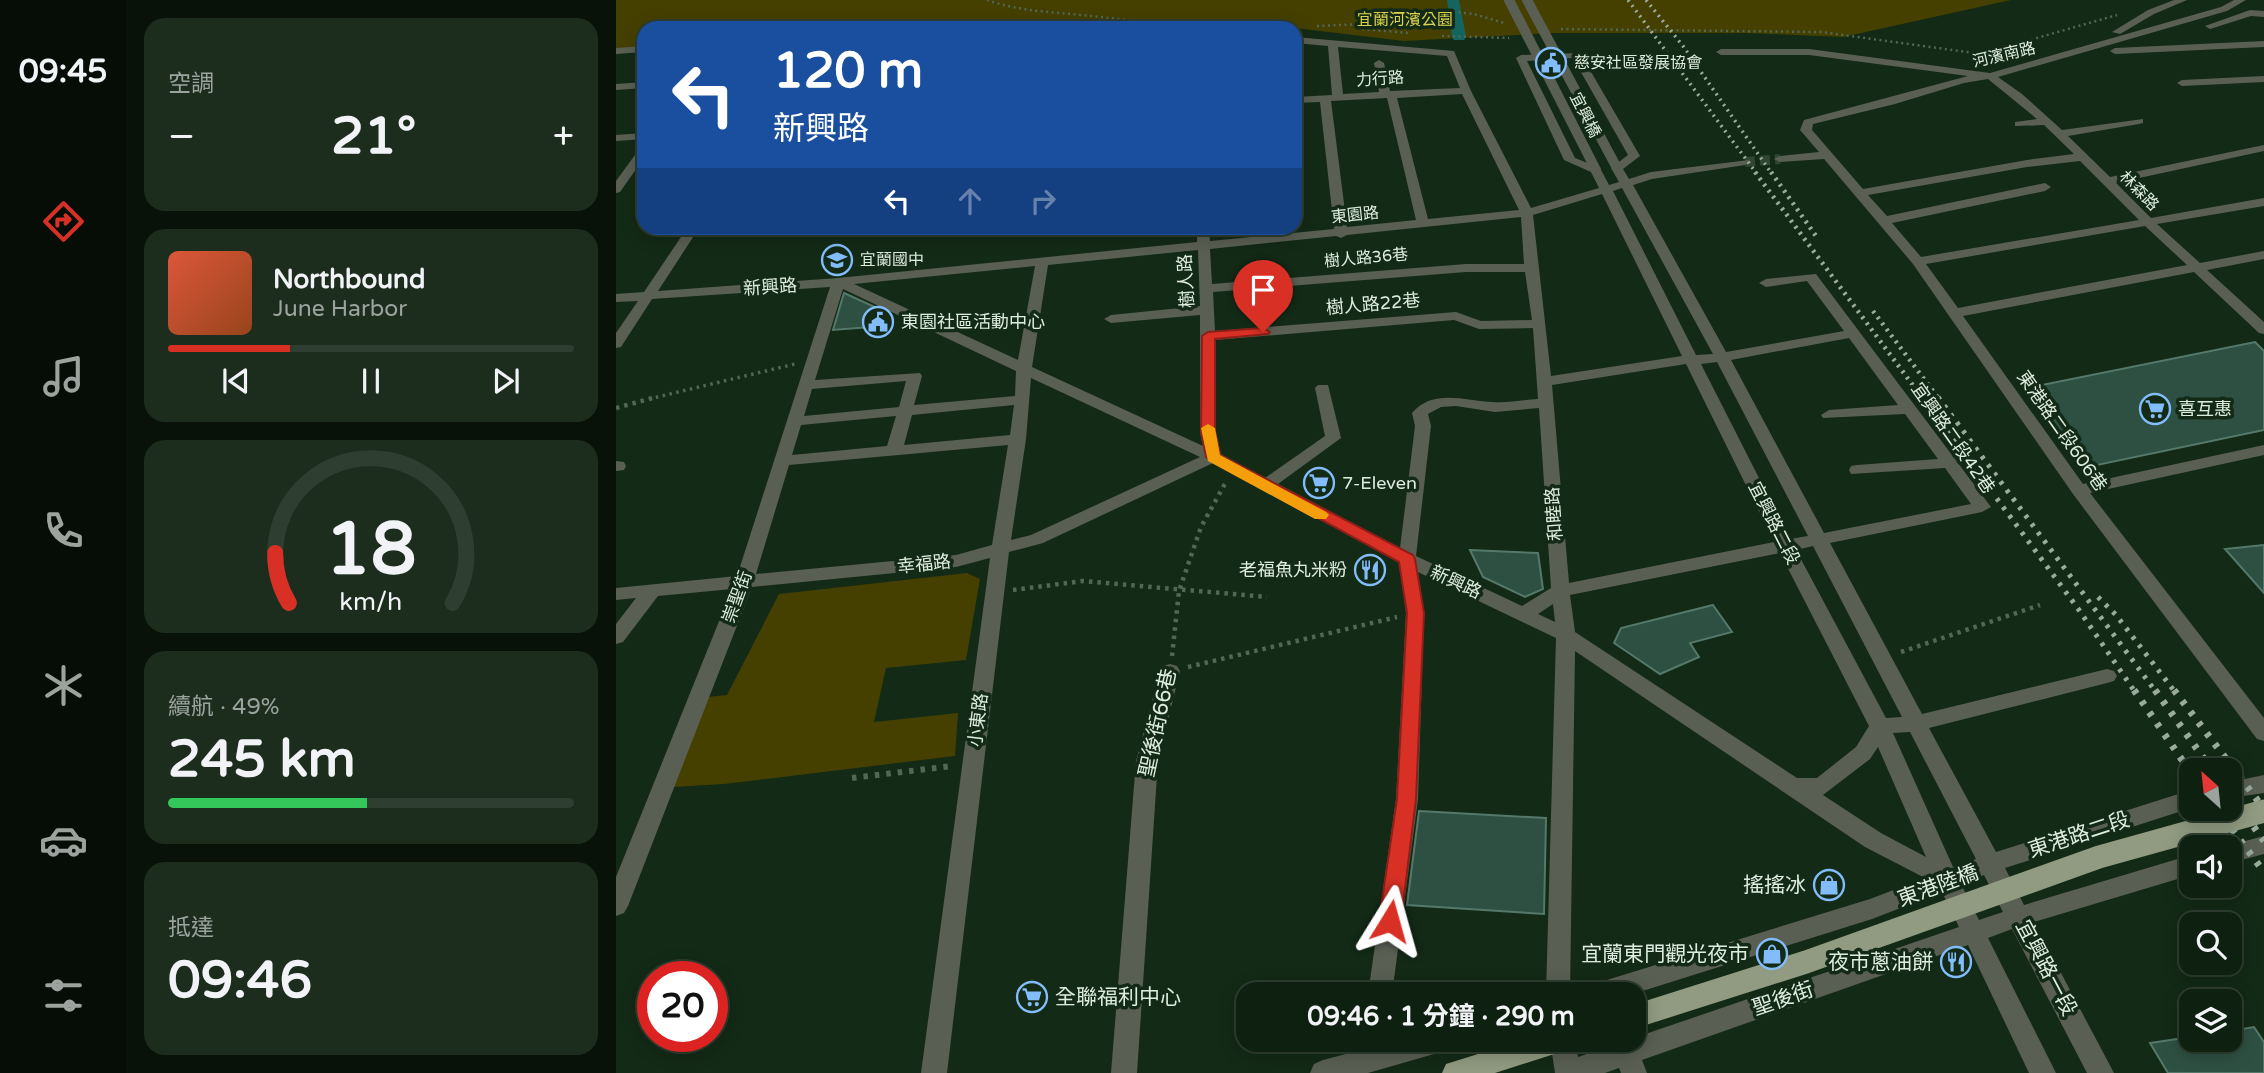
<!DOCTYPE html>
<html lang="zh-TW">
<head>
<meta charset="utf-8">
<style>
	body { margin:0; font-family:"Varela Round","Noto Sans TC",sans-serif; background:#1c2d1e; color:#f1f3f6; height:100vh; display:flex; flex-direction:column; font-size:26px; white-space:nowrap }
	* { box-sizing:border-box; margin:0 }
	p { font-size:23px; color:#9ba39f }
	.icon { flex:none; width:38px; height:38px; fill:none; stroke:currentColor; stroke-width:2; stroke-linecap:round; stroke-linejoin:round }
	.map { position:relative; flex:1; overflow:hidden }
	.panel { display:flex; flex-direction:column; gap:18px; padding:18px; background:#081209; width:490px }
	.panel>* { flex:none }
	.guide { position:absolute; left:21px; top:21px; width:665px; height:214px; border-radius:21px; box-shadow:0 4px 18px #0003,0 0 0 2px #2e3e30; background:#1a4fa0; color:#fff; overflow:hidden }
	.needle { width:46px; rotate:333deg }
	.fabs { position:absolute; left:1563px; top:758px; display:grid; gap:14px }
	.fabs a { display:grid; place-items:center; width:63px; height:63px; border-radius:14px; background:#0e2010; box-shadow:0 4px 18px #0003,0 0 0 2px #2e3e30; font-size:35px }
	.speed { position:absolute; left:21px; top:961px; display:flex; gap:14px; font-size:35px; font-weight:700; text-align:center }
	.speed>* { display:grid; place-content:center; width:91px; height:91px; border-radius:50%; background:#0e2010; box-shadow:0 4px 18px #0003,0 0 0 2px #2e3e30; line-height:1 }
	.speed .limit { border:10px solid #d22; background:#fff; color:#111 }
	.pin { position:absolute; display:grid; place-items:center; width:60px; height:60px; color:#fff; margin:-72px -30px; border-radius:50% 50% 50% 0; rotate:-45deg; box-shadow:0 0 7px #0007 }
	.pin .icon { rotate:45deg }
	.me { position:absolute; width:77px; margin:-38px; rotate:8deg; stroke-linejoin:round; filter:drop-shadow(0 0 5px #0008) }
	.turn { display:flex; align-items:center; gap:24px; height:147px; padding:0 21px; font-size:32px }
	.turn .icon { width:91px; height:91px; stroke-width:2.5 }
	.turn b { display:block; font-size:49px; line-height:60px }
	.lanes { display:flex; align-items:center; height:66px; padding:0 21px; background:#0003; justify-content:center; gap:35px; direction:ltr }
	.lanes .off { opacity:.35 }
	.big { font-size:52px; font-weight:700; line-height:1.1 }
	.panel .tile { flex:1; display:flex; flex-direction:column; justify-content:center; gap:10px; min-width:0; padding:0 24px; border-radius:21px; background:#1c2d1e }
	.panel .dial { align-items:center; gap:0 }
	.dial svg { height:182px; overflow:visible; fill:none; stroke:#2e3e30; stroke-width:7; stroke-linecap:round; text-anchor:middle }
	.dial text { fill:#f1f3f6; stroke:none }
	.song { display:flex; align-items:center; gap:21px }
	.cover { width:84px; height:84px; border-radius:10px; background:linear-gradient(135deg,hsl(10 70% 55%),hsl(20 70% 35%)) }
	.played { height:7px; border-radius:4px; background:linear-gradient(90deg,#d93025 30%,#2e3e30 30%) }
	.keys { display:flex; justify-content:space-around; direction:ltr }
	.heat { display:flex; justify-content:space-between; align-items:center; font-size:38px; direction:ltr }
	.charge { height:10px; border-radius:5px; background:linear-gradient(90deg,#34c759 49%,#2e3e30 0) }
	.trip { position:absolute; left:620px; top:982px; width:410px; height:70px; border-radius:21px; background:#0e2010; box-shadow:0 4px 18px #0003,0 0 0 2px #2e3e30; font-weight:700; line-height:70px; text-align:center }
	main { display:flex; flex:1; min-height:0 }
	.tabs { display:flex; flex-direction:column; width:126px; justify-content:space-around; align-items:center; background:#060d06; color:#9ba39f }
	.tabs .icon { width:49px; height:49px }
	.tabs .on { color:#d93025 }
	.tabs b { font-size:32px; color:#f1f3f6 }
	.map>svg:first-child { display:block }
	.green { fill:#454000 }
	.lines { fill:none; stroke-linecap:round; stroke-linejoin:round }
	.canal { fill:#146560; fill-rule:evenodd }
	.building { fill:#2e5043; stroke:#54786a; stroke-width:2 }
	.minor-tunnel { stroke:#314734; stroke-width:10; stroke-dasharray:10 5; stroke-linecap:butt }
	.path-far3 { stroke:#526755; stroke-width:2.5; stroke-dasharray:2 3.5; stroke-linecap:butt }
	.path-far2 { stroke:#526755; stroke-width:3.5; stroke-dasharray:2.5 4.5; stroke-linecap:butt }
	.path-far1 { stroke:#526755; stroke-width:4.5; stroke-dasharray:3.5 5; stroke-linecap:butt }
	.path { stroke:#526755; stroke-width:6; stroke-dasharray:4.5 7; stroke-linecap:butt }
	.minor { fill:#5a5f53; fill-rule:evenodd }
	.major { fill:#909b81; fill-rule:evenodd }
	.rail-far3 { stroke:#9aab9c; stroke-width:3.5; stroke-dasharray:2 4.5; stroke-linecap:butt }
	.rail-far2 { stroke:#9aab9c; stroke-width:4.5; stroke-dasharray:2.5 5; stroke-linecap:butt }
	.rail-far1 { stroke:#9aab9c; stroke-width:5; stroke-dasharray:3.5 7; stroke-linecap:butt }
	.rail { stroke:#9aab9c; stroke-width:7; stroke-dasharray:4.5 9; stroke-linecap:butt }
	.minor-bridge { stroke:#5a5f53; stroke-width:10 }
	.major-bridge { stroke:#909b81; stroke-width:23 }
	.route { fill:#d93025; stroke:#8d1f18; stroke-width:2 }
	.slow { fill:#f59e0b }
	.labels { text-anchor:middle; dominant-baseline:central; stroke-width:7; stroke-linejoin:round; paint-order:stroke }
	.far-park-label { font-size:16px; fill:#dcd24b; stroke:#132a16 }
	.far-street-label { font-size:16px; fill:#deecdf; stroke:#132a16 }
	.far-poi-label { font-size:16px; fill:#deecdf; stroke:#132a16; text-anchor:start }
	.street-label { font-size:18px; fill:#deecdf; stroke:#132a16 }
	.poi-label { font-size:18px; fill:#deecdf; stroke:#132a16; text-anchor:start }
	.near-street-label { font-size:21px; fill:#deecdf; stroke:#132a16 }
	.near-poi-label { font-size:21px; fill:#deecdf; stroke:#132a16; text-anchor:end }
</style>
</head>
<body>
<main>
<nav class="tabs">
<b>09:45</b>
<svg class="icon on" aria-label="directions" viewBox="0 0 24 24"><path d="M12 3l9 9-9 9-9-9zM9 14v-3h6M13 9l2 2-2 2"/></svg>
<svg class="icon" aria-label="music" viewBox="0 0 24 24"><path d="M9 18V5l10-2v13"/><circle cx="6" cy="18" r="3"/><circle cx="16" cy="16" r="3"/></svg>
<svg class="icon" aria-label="phone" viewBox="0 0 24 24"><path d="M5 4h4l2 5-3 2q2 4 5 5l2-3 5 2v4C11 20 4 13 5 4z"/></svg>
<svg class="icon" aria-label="climate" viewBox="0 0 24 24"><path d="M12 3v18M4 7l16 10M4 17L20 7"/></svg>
<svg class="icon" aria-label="car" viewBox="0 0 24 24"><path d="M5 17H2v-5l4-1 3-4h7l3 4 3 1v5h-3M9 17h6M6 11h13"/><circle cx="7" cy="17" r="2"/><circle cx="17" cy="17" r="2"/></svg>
<svg class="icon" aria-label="filters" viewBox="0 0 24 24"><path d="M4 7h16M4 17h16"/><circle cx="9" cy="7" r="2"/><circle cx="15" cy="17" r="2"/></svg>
</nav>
<section class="panel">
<div class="tile"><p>空調</p>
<div class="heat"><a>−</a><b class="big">21°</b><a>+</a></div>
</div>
<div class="tile">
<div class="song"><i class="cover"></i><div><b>Northbound</b><p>June Harbor</p></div></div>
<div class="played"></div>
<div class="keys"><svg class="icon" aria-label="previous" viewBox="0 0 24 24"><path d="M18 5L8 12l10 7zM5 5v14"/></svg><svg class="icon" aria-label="pause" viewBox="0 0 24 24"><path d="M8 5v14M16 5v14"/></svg><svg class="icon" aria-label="next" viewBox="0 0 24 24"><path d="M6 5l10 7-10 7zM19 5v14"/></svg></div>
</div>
<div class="tile dial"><svg viewBox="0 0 100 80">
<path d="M14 69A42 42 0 1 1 86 69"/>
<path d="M14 69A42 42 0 0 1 8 47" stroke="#d93025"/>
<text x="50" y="56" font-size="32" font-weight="700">18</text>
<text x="50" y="72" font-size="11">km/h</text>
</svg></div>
<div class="tile"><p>續航 · 49%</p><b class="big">245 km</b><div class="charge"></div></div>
<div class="tile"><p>抵達</p><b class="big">09:46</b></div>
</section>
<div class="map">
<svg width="1648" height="1073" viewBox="0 0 1648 1073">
	<rect width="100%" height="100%" fill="#132a16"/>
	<path class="green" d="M0,0H1395L1227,37L1132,33H937L788,41L679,28H28V47L0,49Z
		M351,573L364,579L350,660L270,668L258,722L342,713L339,756L108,784L57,787L92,697L111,695L163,594Z"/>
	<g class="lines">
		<path class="canal" d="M831,0H843L850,37L848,40H838L836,37Z"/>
	</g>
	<path class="building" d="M228,293L272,313L267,326L217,330Z
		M1639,342L1648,351V430L1467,468L1416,387Z
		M1648,545V593L1609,549Z
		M854,550L922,553L927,589L909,597L867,577Z
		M1097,605L1116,632L1074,643L1083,657L1044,674L998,643L1005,628Z
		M803,811L930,818L928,914L791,905Z
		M1638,1027L1648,1042V1073H1552L1534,1043L1575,1037V1040H1614V1031Z"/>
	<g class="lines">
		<path class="minor-tunnel" d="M1129,162L1164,159"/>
		<path class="path-far3" d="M371,0C402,11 434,12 466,15C536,23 605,29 675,27
			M701,26L810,21L840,12L858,14L888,23
			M746,29L793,33
			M945,29L1205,32L1351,52H1372L1501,15
			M826,36L893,38"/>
		<path class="path-far2" d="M33,399L179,364"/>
		<path class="path-far1" d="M0,408L40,397
			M397,590L467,581L651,597
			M1285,652L1424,605
			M556,656L563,591L585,527L611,480
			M572,667L781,617"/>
		<path class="path" d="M236,778L336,766"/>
		<path class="minor" d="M1558,0H1571L1538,14L1504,34L1496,32L1532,10Z
			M1618,0H1630L1611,11L1382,77L1406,94L1446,130L1527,119V123L1523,124L1452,136L1494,177L1648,145V151L1500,183L1535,218L1648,198V206L1541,224L1584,263L1648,251V259L1591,270L1648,322V334L1643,333L1578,272L1347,316L1467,484L1648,445V455L1474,493L1648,718V741L1641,739L1457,494L1297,264L1208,159L1164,162L1158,159L1164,156L1203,152L1184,130L1188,120L1352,76L1193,55H1105L1100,52L1105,49H1193L1374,73L1605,7ZM1372,79L1421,119L1399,122V126L1428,125L1458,154L1411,160L1247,189L1196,130L1197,124L1279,104L1348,83ZM1464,161L1523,220L1305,257L1276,223L1429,191L1435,187L1429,183L1271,216L1252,195L1411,167ZM1529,226L1571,265L1342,308L1310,264Z
			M1634,10L1648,11V17L1635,16L1594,29L1589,26Z
			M679,37L838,51L855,91L915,208L983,188L975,172L948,160L900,58L905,55L964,53L1024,156L1007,169L1013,179L1035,172L1133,160L1135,162L1129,165L1036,179L1017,185L1110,352L1228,331L1191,281L1150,287L1143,283L1150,279L1200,274L1375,507L1366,512L1214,543L1306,714L1491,669L1498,671L1501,676L1498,681L1491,683L1313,728L1380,852L1575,790V808L1389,868L1408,905L1575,855V875L1418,922L1498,1073H1471L1396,929L1372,938L1440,1073H1413L1352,945L1026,1060L1031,1073H1005L1003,1068L989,1073H939L934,1040H960L962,1057L1343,927L1326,892L1256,919L1017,994H969L972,986L981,983L1254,899L1309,878L1249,847L959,651L954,994H930L940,638L802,572L808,613L802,799L776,994H752L780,799L790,613L783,562L597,463L427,543L393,552L331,1073H305L374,558L340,567L136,587L12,906L8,913L0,916V877L116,589L42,596L7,642L0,644V624L20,598L0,600V588L121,576L214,287L36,299L5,347L0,348V333L22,301L0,302V294L28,292L71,228H83L42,291L222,278L581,242V228H593L594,241L718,229L704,102L679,103V97L716,95L712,46L679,43ZM722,47L831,56L844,88L774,91L768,63L763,60L758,63L763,92L727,94ZM957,58L1012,155L995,168L1003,182L993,185L984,168L959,158L911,61ZM846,94L903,210L812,219L781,98ZM771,98L800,220L731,227L715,101ZM1006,188L1097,354L1080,355L997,191ZM986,194L1066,356L935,376L917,215ZM905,217L908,264H850L596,284L594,249L720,236L725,238L731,235ZM582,250L584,306L495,315L488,319L495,323L584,315V432L587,446L416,367L432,265ZM419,266L402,360L238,284ZM850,272H909L916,320L865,321L840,312L599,331L597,292ZM227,289L400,371L399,396L298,405L306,376L304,373L199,380ZM838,320L863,329L917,328L922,399C907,400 892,403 877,402C849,401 817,388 796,413L799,426L784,548L662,484L725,438L712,385H702L699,388L709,436L649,478L605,454L600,432L599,340ZM1233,338L1282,405L1213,410L1205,415L1207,418L1289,414L1322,459L1241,465L1235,466L1233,470L1235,474L1329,468L1355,504L1208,533L1115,360ZM1101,362L1192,536L1174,539L1085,364ZM1070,364L1158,542L953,583L936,385ZM415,378L584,457L415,535L395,540L410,439ZM290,381L283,407L188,416L196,389ZM398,405L394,435L288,445L296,415ZM840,406L879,412L923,408L935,588L906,606L800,556L815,426L812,414L825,407ZM280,416L271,446L176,455L185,425ZM392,445L376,545L340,555L140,574L173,465ZM1197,546L1286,717L1270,718L1180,550ZM1164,553L1253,726L1240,747L1201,778H1181L959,632L954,595ZM937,604L939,622L922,614ZM1294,732L1360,859L1337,867L1277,733ZM1262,747L1310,857L1265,833L1207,795L1254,759ZM1368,875L1387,912L1363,920L1345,884Z
			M1648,41V47L1499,54L1494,51L1499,48Z
			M28,46V52L0,54V48Z
			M1648,76V82L1566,86L1561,83L1566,80Z
			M28,82V88L0,90V84Z
			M28,133V139L0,141V135Z
			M28,147V158L4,192L0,193V181L24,148Z
			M0,461L8,462L10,466L8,470L0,471Z
			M554,664L561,666L564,671L542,761L521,1073H495L520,761L544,671L547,666Z
			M1648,775V793L1614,798V782Z
			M1648,836V854L1614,863V847H1607Z
			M783,1040H838L834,1049L825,1052L752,1073H694L698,1064L707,1060Z"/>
		<path class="major" d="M907,1040H958L954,1049L879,1073H826L830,1064Z"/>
		<path class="rail-far3" d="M1012,0L1141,174
			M1030,0L1067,46L1156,174"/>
		<path class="rail-far2" d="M1139,172L1307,399
			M1155,172L1200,236
			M1257,311L1323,399"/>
		<path class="rail-far1" d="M1306,397L1463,610L1519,692
			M1322,397L1540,692
			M1482,597L1500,615L1559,692"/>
		<path class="rail" d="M1518,690L1575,773
			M1539,690L1596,770
			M1558,690L1648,809
			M1614,794L1648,841
			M1600,808L1648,872"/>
		<path class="minor-bridge" d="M893,0L980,170
			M911,0L1001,168"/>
		<path class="major-bridge" d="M1017,1017L1190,962L1483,857L1648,811"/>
	</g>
	<path class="route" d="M647,328L654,332L652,334L599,339V432L604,455L797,555L799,559L808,613L800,799L785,921L781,928L774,930L766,928L763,921L781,799L791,613L783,562L590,457L585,432L586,336L592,332Z"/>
	<path class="slow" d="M592,424L599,428L604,455L710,512L713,515L710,519H699L592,461L585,428Z"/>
	<defs>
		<g id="civic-ring" transform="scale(1.575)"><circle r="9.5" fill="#132a16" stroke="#82bcfa" stroke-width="1.5"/><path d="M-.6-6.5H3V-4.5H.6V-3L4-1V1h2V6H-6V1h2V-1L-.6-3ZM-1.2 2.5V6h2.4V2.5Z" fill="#82bcfa"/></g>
		<g id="school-ring" transform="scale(1.575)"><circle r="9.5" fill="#132a16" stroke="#82bcfa" stroke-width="1.5"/><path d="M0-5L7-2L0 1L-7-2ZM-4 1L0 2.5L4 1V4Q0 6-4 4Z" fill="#82bcfa"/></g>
		<g id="supermarket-ring" transform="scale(1.575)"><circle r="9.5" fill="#132a16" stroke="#82bcfa" stroke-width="1.5"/><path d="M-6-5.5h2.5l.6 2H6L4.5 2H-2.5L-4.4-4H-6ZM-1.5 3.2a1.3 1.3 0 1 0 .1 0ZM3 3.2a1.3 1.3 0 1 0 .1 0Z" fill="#82bcfa"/></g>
		<g id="restaurant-ring" transform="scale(1.575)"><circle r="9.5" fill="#132a16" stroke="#82bcfa" stroke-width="1.5"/><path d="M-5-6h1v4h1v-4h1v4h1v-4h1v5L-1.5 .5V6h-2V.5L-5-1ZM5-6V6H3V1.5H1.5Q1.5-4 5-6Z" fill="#82bcfa"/></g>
		<g id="shop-ring" transform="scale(1.575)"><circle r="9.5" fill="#132a16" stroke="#82bcfa" stroke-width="1.5"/><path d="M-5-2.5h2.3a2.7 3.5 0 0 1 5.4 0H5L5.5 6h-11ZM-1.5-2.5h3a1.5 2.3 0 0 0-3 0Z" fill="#82bcfa"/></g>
	</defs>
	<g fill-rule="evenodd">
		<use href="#civic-ring" x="935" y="63"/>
		<use href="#school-ring" x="221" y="260"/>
		<use href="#civic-ring" x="262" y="322"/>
		<use href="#supermarket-ring" x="1539" y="409"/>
		<use href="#supermarket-ring" x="703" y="483"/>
		<use href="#restaurant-ring" x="754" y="570"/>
		<use href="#shop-ring" x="1213" y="885"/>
		<use href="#shop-ring" x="1156" y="954"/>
		<use href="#restaurant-ring" x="1340" y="962"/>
		<use href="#supermarket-ring" x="416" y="997"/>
	</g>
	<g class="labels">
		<g class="far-park-label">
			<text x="789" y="20">宜蘭河濱公園</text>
		</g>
		<g class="far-street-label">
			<text transform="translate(1388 55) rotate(-13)">河濱南路</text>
			<text transform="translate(764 79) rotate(-4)">力行路</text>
			<text transform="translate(969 115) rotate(63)">宜興橋</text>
			<text transform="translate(1523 191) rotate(45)">林森路</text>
			<text transform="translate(739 215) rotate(-6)">東園路</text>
			<text transform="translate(750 258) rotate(-5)">樹人路36巷</text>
		</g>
		<g class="far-poi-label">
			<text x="958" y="63">慈安社區發展協會</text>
			<text x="244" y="260">宜蘭國中</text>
		</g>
		<g class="street-label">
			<text transform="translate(570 281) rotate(-93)">樹人路</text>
			<text transform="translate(154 287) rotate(-4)">新興路</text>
			<text transform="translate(757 304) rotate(-5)">樹人路22巷</text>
			<text transform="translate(1446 431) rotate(55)">東港路二段606巷</text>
			<text transform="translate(1337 438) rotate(55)">宜興路二段42巷</text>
			<text transform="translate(938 514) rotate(-94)">和睦路</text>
			<text transform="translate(1158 523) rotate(63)">宜興路二段</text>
			<text transform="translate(308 564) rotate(-6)">幸福路</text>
			<text transform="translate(840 582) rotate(25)">新興路</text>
			<text transform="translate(121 597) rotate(-70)">崇聖街</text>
			<text transform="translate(362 720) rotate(-83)">小東路</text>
		</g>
		<g class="poi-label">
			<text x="285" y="322">東園社區活動中心</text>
			<text x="1562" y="409">喜互惠</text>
			<text x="726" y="483">7-Eleven</text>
			<text x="731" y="570" text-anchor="end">老福魚丸米粉</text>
		</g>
		<g class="near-street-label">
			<text transform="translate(542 723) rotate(-78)">聖後街66巷</text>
			<text transform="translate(1463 835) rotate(-18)">東港路二段</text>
			<text transform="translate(1322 886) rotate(-20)">東港陸橋</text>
			<text transform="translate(1430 968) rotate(62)">宜興路一段</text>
			<text transform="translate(1167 999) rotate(-19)">聖後街</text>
		</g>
		<g class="near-poi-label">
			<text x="1190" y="885">搖搖冰</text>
			<text x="1133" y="954">宜蘭東門觀光夜市</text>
			<text x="1317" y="962">夜市蔥油餅</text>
			<text x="439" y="997" text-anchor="start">全聯福利中心</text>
		</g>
	</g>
</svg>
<div class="fabs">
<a><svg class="needle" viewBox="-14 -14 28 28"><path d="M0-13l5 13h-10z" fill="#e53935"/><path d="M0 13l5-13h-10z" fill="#9ba39f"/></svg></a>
<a><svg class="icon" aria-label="sound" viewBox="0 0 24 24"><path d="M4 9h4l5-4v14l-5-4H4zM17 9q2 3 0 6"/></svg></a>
<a><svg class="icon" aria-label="search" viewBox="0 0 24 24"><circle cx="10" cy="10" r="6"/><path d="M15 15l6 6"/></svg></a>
<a><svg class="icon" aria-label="layers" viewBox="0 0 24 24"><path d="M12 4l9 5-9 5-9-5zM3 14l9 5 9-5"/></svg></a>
</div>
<div class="speed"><div class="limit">20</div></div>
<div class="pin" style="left:647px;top:332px;background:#d93025"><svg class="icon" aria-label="arrive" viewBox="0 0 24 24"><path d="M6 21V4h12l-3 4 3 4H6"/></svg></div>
<svg class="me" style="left:774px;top:921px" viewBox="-20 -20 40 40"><path d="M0-17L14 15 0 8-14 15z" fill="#d93025" stroke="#fff" stroke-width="4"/></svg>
<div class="trip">09:46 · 1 分鐘 · 290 m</div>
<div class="guide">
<div class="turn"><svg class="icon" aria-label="left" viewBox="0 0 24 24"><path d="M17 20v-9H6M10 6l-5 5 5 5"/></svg><div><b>120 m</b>新興路</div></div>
<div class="lanes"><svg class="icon" aria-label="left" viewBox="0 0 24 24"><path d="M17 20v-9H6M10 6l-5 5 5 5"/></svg><svg class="icon off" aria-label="ahead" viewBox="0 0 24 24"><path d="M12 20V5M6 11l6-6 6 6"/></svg><svg class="icon off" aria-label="right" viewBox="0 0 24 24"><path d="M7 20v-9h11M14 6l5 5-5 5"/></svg></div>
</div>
</div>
</main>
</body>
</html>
